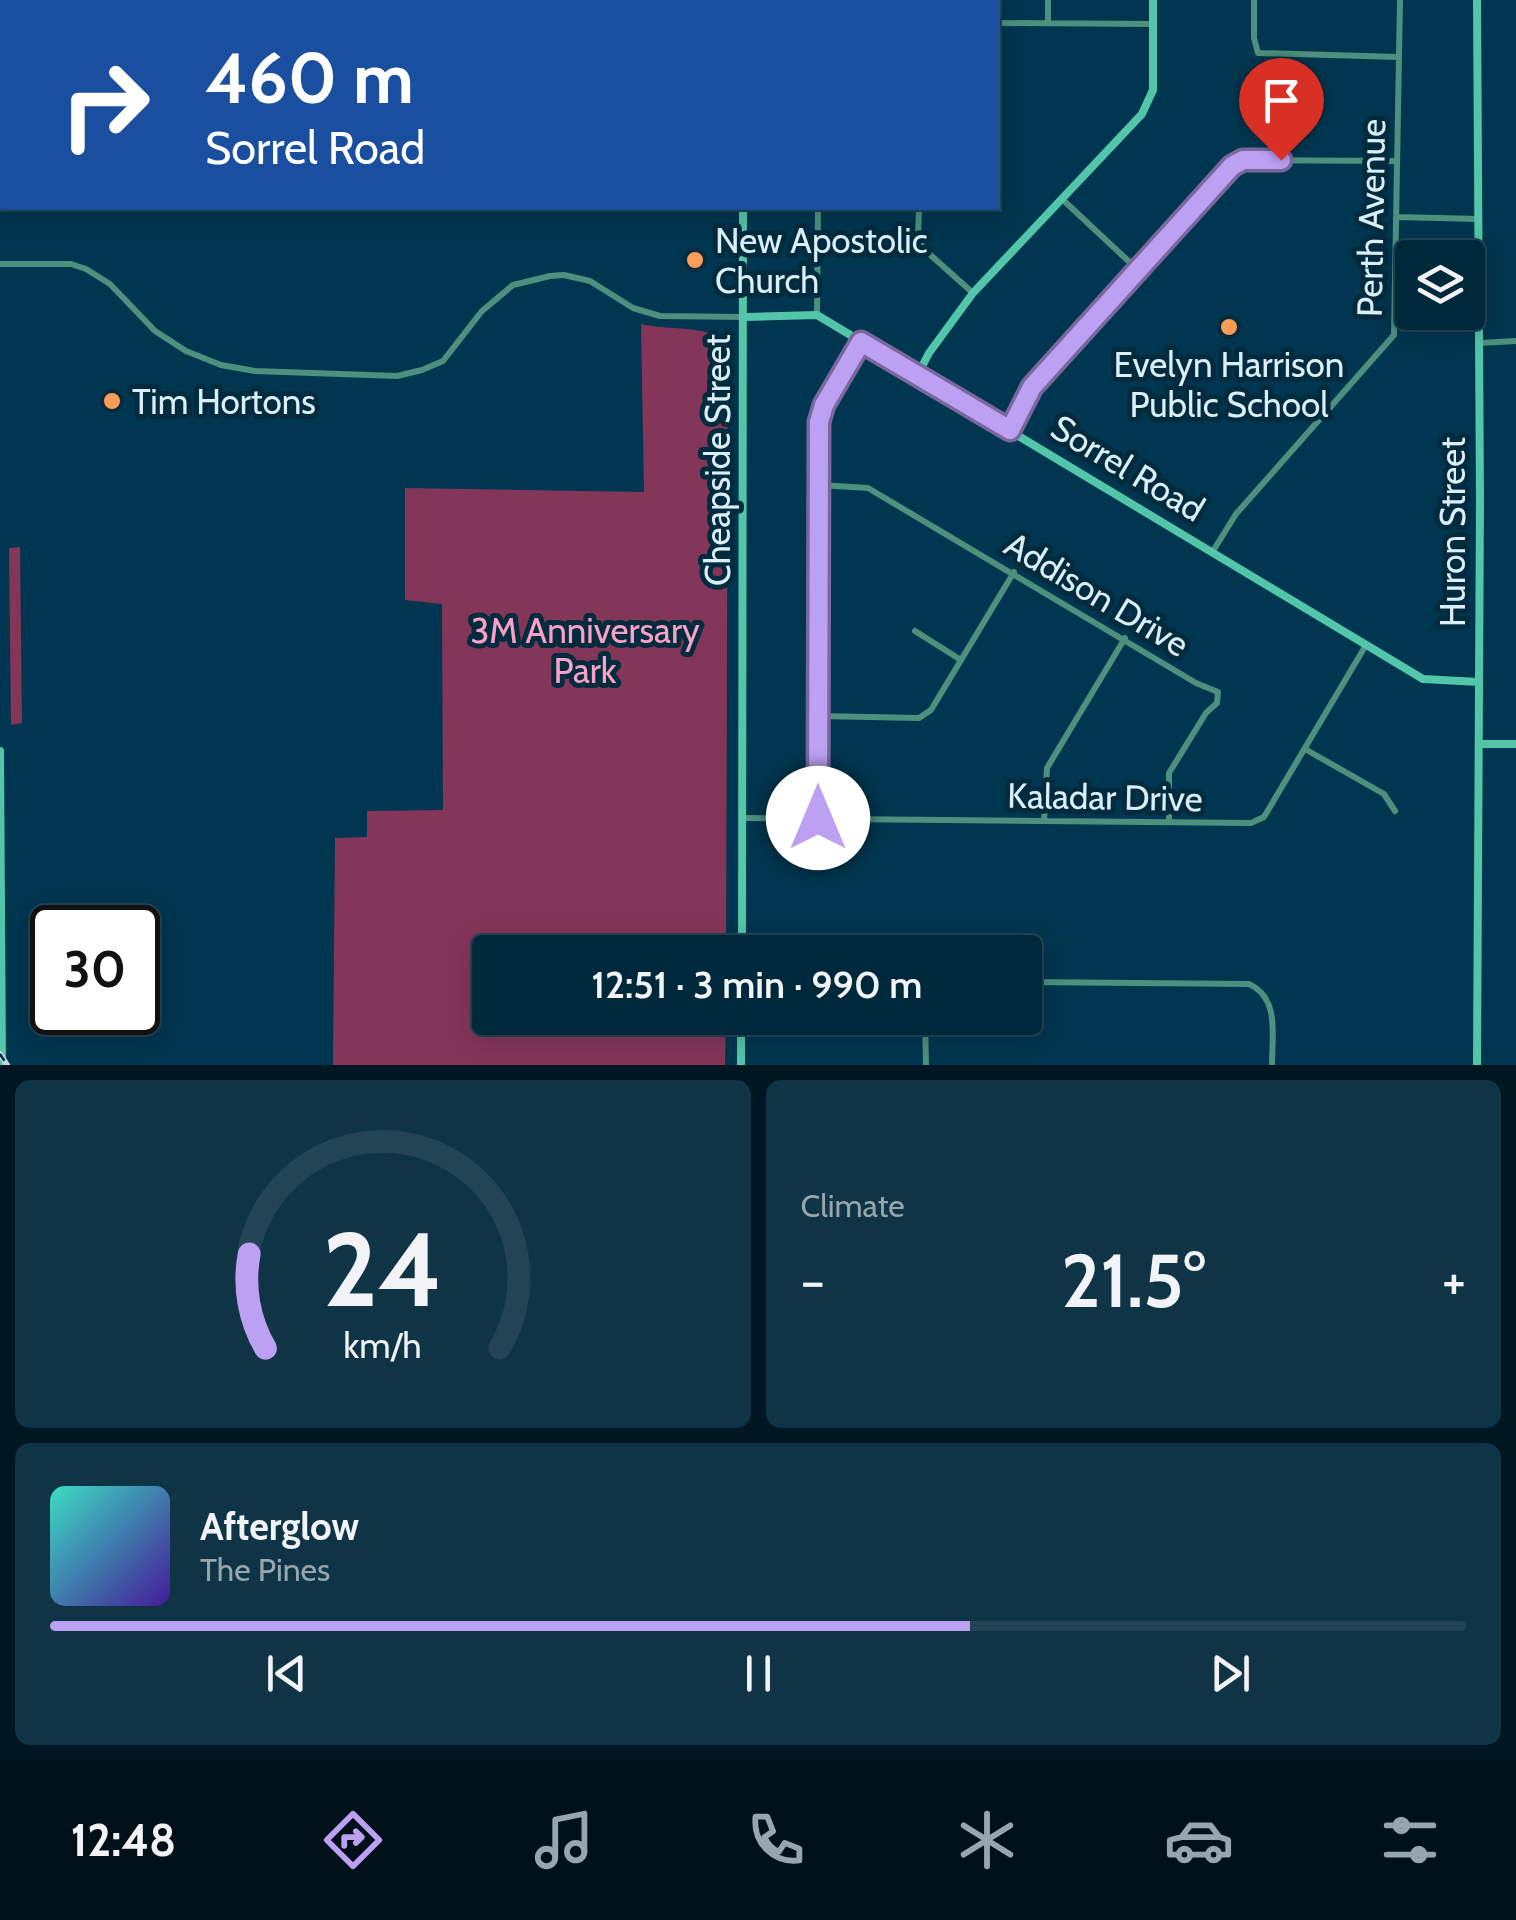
<!DOCTYPE html>
<html lang="en">
<head>
<meta charset="utf-8">
<style>
	body { margin:0; font-family:Cabin,sans-serif; background:#0e3446; color:#f1f3f6; height:100vh; display:flex; flex-direction:column; font-size:38px; white-space:nowrap }
	* { box-sizing:border-box; margin:0 }
	p { font-size:32px; color:#95a6af }
	.icon { flex:none; width:55px; height:55px; fill:none; stroke:currentColor; stroke-width:2; stroke-linecap:round; stroke-linejoin:round }
	.map { position:relative; height:1065px; overflow:hidden }
	.drawer { display:flex; flex-direction:column; gap:15px; padding:15px; background:#001620; flex:1 }
	.drawer>* { flex:none }
	.hud { position:absolute; left:0px; top:0px; width:1000px; height:210px; box-shadow:0 5px 25px #0003,0 0 0 2px #245; background:#1a4fa0; color:#fff; overflow:hidden }
	.fabs { position:absolute; left:1395px; top:240px; display:grid; gap:20px }
	.fabs a { display:grid; place-items:center; width:90px; height:90px; border-radius:10px; background:#00283b; box-shadow:0 5px 25px #0003,0 0 0 2px #245; font-size:50px }
	.speed { position:absolute; left:30px; top:905px; display:flex; gap:20px; font-size:50px; font-weight:700; text-align:center }
	.speed>* { display:grid; place-content:center; width:130px; height:130px; border-radius:50%; background:#00283b; box-shadow:0 5px 25px #0003,0 0 0 2px #245; line-height:1 }
	.speed .limit { border:5px solid #111; border-radius:15px; background:#fff; color:#111 }
	.pin { position:absolute; display:grid; place-items:center; width:85px; height:85px; color:#fff; margin:-102px -42px; border-radius:50% 50% 50% 0; rotate:-45deg; box-shadow:0 0 10px #0007 }
	.pin .icon { rotate:45deg }
	.me { position:absolute; width:110px; margin:-55px; rotate:0deg; stroke-linejoin:round; filter:drop-shadow(0 0 8px #0008) }
	.turn { display:flex; align-items:center; gap:35px; height:210px; padding:0 40px; font-size:45px }
	.turn .icon { width:130px; height:130px; stroke-width:2.5 }
	.turn b { display:block; font-size:70px; line-height:85px }
	.big { font-size:75px; font-weight:600; line-height:1.1 }
	.drawer .card { flex:1; display:flex; flex-direction:column; justify-content:center; gap:15px; min-width:0; padding:0 35px; border-radius:15px; background:#0e3446 }
	.drawer .dial { align-items:center; gap:0 }
	.dial svg { height:260px; overflow:visible; fill:none; stroke:#245; stroke-width:7; stroke-linecap:round; text-anchor:middle }
	.dial text { fill:#f1f3f6; stroke:none }
	.song { display:flex; align-items:center; gap:30px }
	.cover { width:120px; height:120px; border-radius:15px; background:linear-gradient(135deg,hsl(170 70% 55%),hsl(260 70% 35%)) }
	.played { height:10px; border-radius:5px; background:linear-gradient(90deg,#bca0f2 65%,#245 65%) }
	.keys { display:flex; justify-content:space-around; direction:ltr }
	.heat { display:flex; justify-content:space-between; align-items:center; font-size:55px; direction:ltr }
	.drawer .tiles { flex:1; display:grid; gap:15px; grid-template-columns:1fr 1fr }
	.card:last-child { grid-column:span 2 }
	.trip { position:absolute; left:472px; top:935px; width:570px; height:100px; border-radius:10px; background:#00283b; box-shadow:0 5px 25px #0003,0 0 0 2px #245; font-weight:600; line-height:100px; text-align:center }
	.dock { display:flex; height:160px; justify-content:space-around; align-items:center; background:#001018; color:#95a6af }
	.dock .icon { width:70px; height:70px }
	.dock .selected { color:#bca0f2 }
	.dock b { font-size:45px; color:#f1f3f6 }
	.map>svg:first-child { display:block }
	.green { fill:#843659 }
	.lines { fill:none; stroke-linecap:round; stroke-linejoin:round }
	.street { stroke:#4d907e; stroke-width:6 }
	.secondary { stroke:#53c5a9; stroke-width:8 }
	.rail-casing { stroke:#bfd8e5; stroke-width:6 }
	.rail { stroke:#032b3e; stroke-width:2.5; stroke-dasharray:8; stroke-linecap:butt }
	.route-casing { stroke:#7a689d; stroke-width:25 }
	.route { stroke:#bca0f2; stroke-width:18 }
	.poi-dot { fill:#fd9c57; stroke:#032b3e; stroke-width:4 }
	.labels { text-anchor:middle; dominant-baseline:central; stroke-width:10; stroke-linejoin:round; paint-order:stroke }
	.street-label { font-size:35px; fill:#dbeffb; stroke:#032b3e }
	.poi-label { font-size:35px; fill:#dbeffb; stroke:#032b3e; text-anchor:start }
	.park-label { font-size:35px; fill:#fca1c6; stroke:#032b3e }
</style>
</head>
<body>
<div class="map">
<svg width="1516" height="1065" viewBox="0 0 1516 1065">
	<rect width="100%" height="100%" fill="#00364f"/>
	<path class="green" d="M641,324C671,331 702,324 728,342L726,952H490V1018H726L725,1065H333L335,838L367,837V811L443,810L442,604L405,600V488L644,492Z
		M20,547L22,723L11,725L9,548Z"/>
	<g class="lines">
		<path class="street" d="M343,0V2
			M451,0L452,2
			M656,0L664,2
			M1254,0V38L1258,53L1399,57
			M998,23L1153,24
			M1048,23V0
			M1062,199L1138,270
			M919,208L918,238L926,251L973,293
			M1396,217L1478,219
			M0,264H71L86,269L110,284L155,331L186,351L221,365L255,371L397,376L422,370L443,361L482,311L513,285L550,276L564,275L590,281L633,308L660,316L744,317
			M817,315L818,208
			M1479,343L1516,341
			M1010,431L1032,387L1232,167L1243,160L1397,161
			M819,485L868,488L1196,683L1218,692L1217,703L1206,713L1169,773V822
			M1213,551L1236,514L1394,335L1400,0
			M915,631L961,660
			M819,716L919,718L931,710L1014,572
			M1305,749L1384,794L1395,811
			M744,818L1251,823L1264,817L1366,645
			M818,818L819,421L824,405L861,342
			M1044,821L1047,768L1125,638
			M1025,982L1249,984C1280,998 1272,1036 1272,1065
			M925,1018L926,1065"/>
		<path class="secondary" d="M739,0L740,2
			M745,317L817,315L1423,679L1479,682
			M917,376L929,353L973,293L1142,114L1153,90V0
			M1479,744H1516
			M0,751L2,1065
			M742,952L743,208
			M741,1065V1018
			M1477,1065L1480,500L1477,0"/>
		<g class="rail-casing">
			<path id="rail" d="M0,1054L7,1065"/>
		</g>
		<use href="#rail" class="rail"/>
	</g>
	<g class="lines">
		<g class="route-casing">
			<path id="route" d="M818,818L819,422L824,405L861,342L1010,430L1032,387L1232,166L1243,160H1281"/>
		</g>
		<use href="#route" class="route"/>
	</g>
	<g class="poi-dot">
		<circle cx="695" cy="260" r="10"/>
		<circle cx="1229" cy="327" r="10"/>
		<circle cx="112" cy="401" r="10"/>
	</g>
	<g class="labels">
		<g class="street-label">
			<text transform="translate(1371 218) rotate(-89)">Perth Avenue</text>
			<text transform="translate(717 460) rotate(-90)">Cheapside Street</text>
			<text transform="translate(1128 468) rotate(31)">Sorrel Road</text>
			<text transform="translate(1452 532) rotate(-90)">Huron Street</text>
			<text transform="translate(1097 594) rotate(31)">Addison Drive</text>
			<text transform="translate(1105 797) rotate(1)">Kaladar Drive</text>
		</g>
		<g class="poi-label">
			<text x="715" y="240">New Apostolic<tspan x="715" dy="40">Church</tspan></text>
			<text x="1229" y="364" text-anchor="middle">Evelyn Harrison<tspan x="1229" dy="40">Public School</tspan></text>
			<text x="132" y="401">Tim Hortons</text>
		</g>
		<g class="park-label">
			<text x="585" y="630">3M Anniversary<tspan x="585" dy="40">Park</tspan></text>
		</g>
	</g>
</svg>
<div class="fabs">
<a><svg class="icon" aria-label="layers" viewBox="0 0 24 24"><path d="M12 4l9 5-9 5-9-5zM3 14l9 5 9-5"/></svg></a>
</div>
<div class="speed"><div class="limit">30</div></div>
<div class="pin" style="left:1281px;top:160px;background:#d93025"><svg class="icon" aria-label="arrive" viewBox="0 0 24 24"><path d="M6 21V4h12l-3 4 3 4H6"/></svg></div>
<svg class="me" style="left:818px;top:818px" viewBox="-20 -20 40 40"><circle r="19" fill="#fff"/><path d="M0-13L10 11 0 6-10 11z" fill="#bca0f2"/></svg>
<div class="trip">12:51 · 3 min · 990 m</div>
<div class="hud">
<div class="turn"><svg class="icon" aria-label="right" viewBox="0 0 24 24"><path d="M7 20v-9h11M14 6l5 5-5 5"/></svg><div><b>460 m</b>Sorrel Road</div></div>
</div>
</div>
<section class="drawer">
<div class="tiles">
<div class="card dial"><svg viewBox="0 0 100 80">
<path d="M14 69A42 42 0 1 1 86 69"/>
<path d="M14 69A42 42 0 0 1 9 40" stroke="#bca0f2"/>
<text x="50" y="56" font-size="32" font-weight="700">24</text>
<text x="50" y="72" font-size="11">km/h</text>
</svg></div>
<div class="card"><p>Climate</p>
<div class="heat"><a>−</a><b class="big">21.5°</b><a>+</a></div>
</div>
<div class="card">
<div class="song"><i class="cover"></i><div><b>Afterglow</b><p>The Pines</p></div></div>
<div class="played"></div>
<div class="keys"><svg class="icon" aria-label="previous" viewBox="0 0 24 24"><path d="M18 5L8 12l10 7zM5 5v14"/></svg><svg class="icon" aria-label="pause" viewBox="0 0 24 24"><path d="M8 5v14M16 5v14"/></svg><svg class="icon" aria-label="next" viewBox="0 0 24 24"><path d="M6 5l10 7-10 7zM19 5v14"/></svg></div>
</div>
</div>
</section>
<nav class="dock">
<b>12:48</b>
<svg class="icon selected" aria-label="directions" viewBox="0 0 24 24"><path d="M12 3l9 9-9 9-9-9zM9 14v-3h6M13 9l2 2-2 2"/></svg>
<svg class="icon" aria-label="music" viewBox="0 0 24 24"><path d="M9 18V5l10-2v13"/><circle cx="6" cy="18" r="3"/><circle cx="16" cy="16" r="3"/></svg>
<svg class="icon" aria-label="phone" viewBox="0 0 24 24"><path d="M5 4h4l2 5-3 2q2 4 5 5l2-3 5 2v4C11 20 4 13 5 4z"/></svg>
<svg class="icon" aria-label="climate" viewBox="0 0 24 24"><path d="M12 3v18M4 7l16 10M4 17L20 7"/></svg>
<svg class="icon" aria-label="car" viewBox="0 0 24 24"><path d="M5 17H2v-5l4-1 3-4h7l3 4 3 1v5h-3M9 17h6M6 11h13"/><circle cx="7" cy="17" r="2"/><circle cx="17" cy="17" r="2"/></svg>
<svg class="icon" aria-label="filters" viewBox="0 0 24 24"><path d="M4 7h16M4 17h16"/><circle cx="9" cy="7" r="2"/><circle cx="15" cy="17" r="2"/></svg>
</nav>
</body>
</html>
